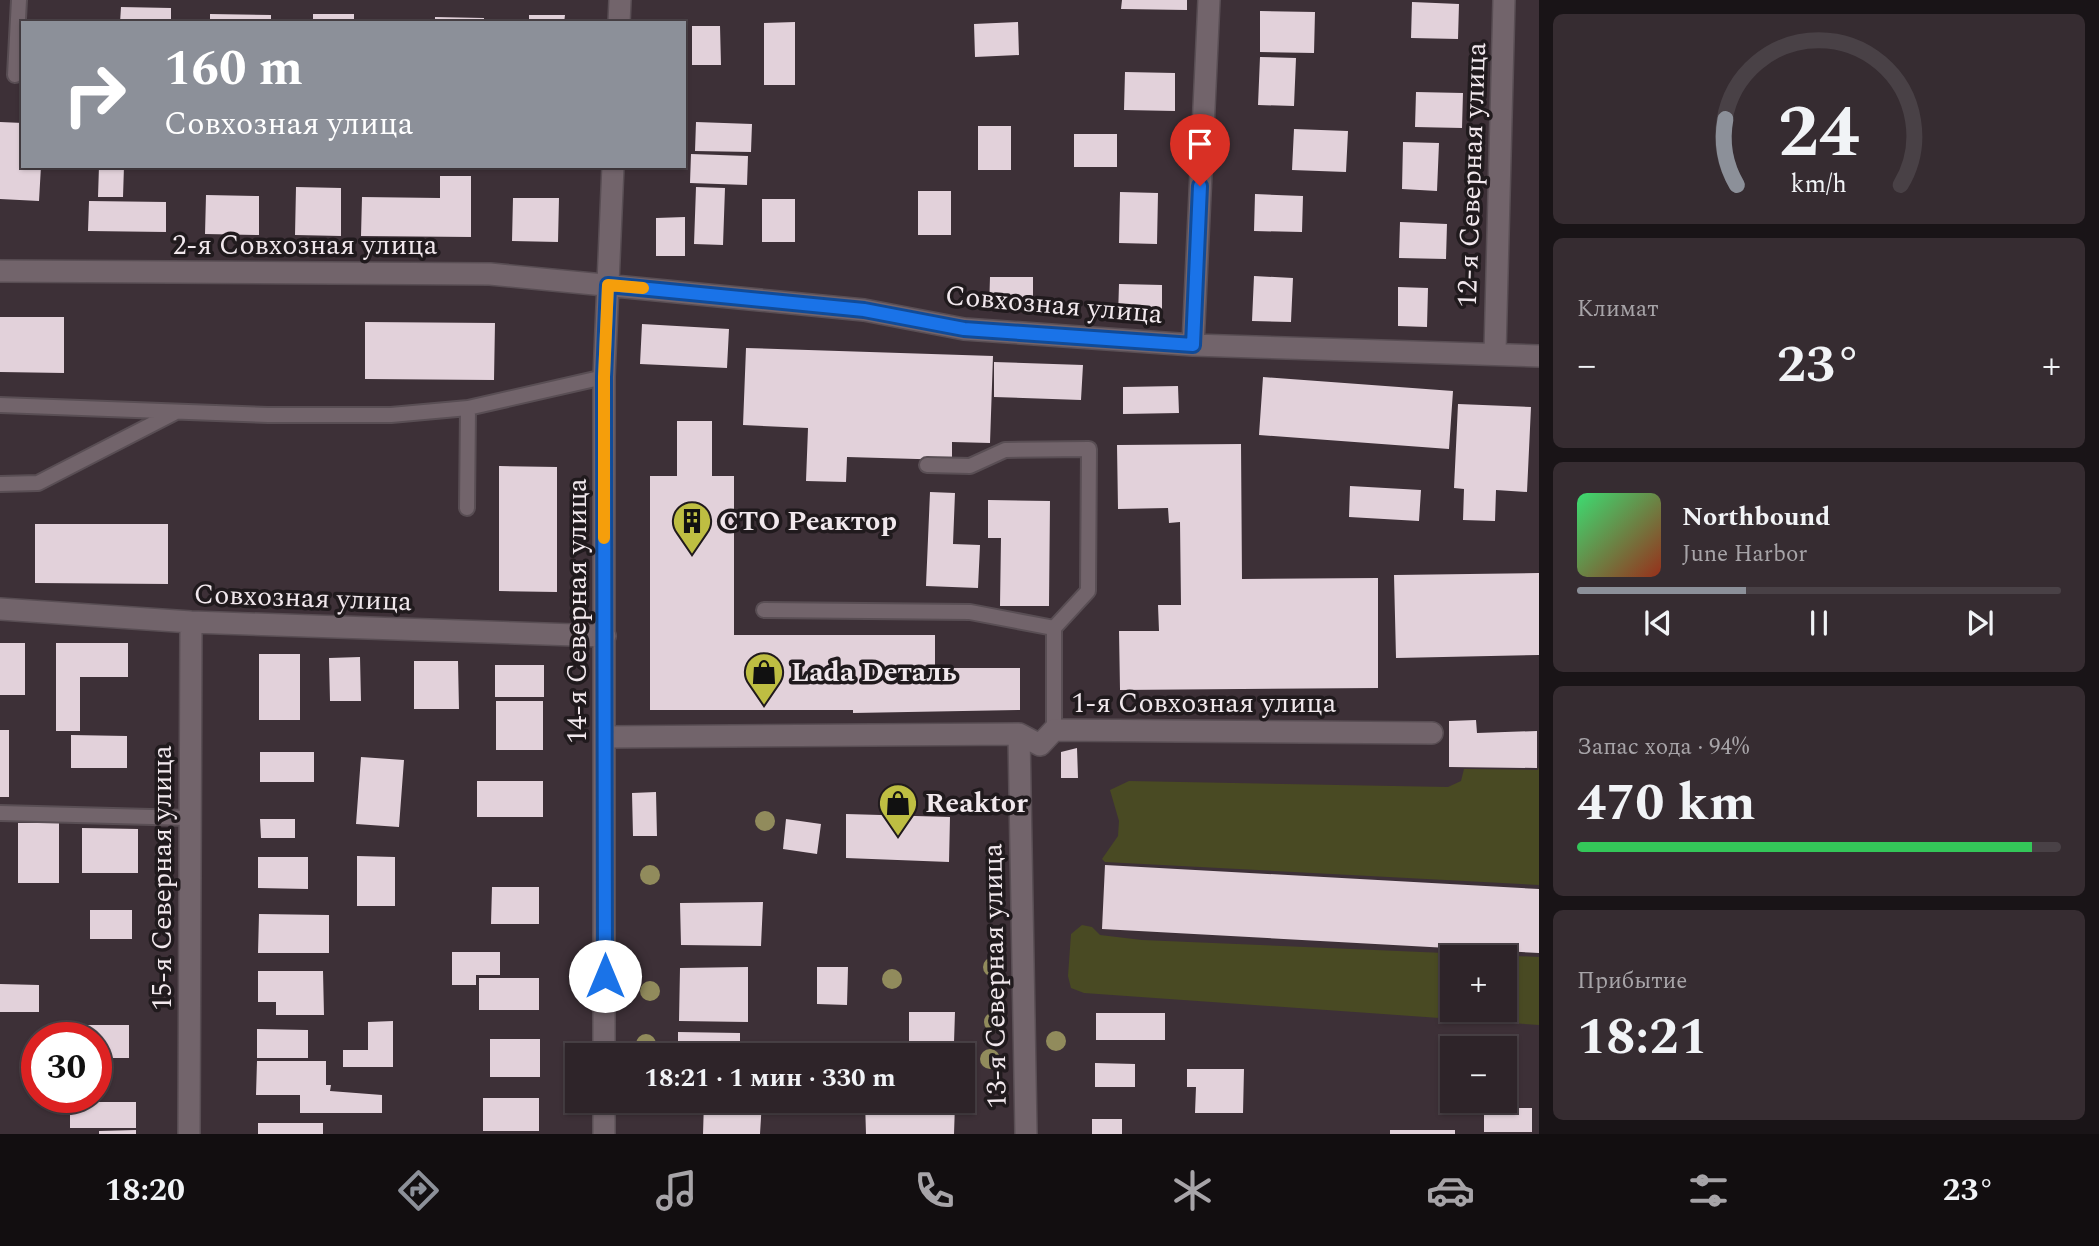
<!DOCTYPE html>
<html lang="ru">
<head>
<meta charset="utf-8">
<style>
	body { margin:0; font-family:Spectral,serif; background:#362c31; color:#f1f3f6; height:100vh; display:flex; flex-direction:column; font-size:26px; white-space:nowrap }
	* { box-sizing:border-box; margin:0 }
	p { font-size:23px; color:#a7a4a8 }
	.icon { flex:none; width:38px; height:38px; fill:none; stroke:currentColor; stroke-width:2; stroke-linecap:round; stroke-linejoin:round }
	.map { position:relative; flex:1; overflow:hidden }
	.details { display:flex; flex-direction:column; gap:14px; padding:14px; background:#191417; width:560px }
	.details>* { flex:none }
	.top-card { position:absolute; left:21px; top:21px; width:665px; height:147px; border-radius:0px; box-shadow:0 2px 5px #0004,0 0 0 2px #494146; background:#8c9099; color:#fff; overflow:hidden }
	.tools { position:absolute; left:1440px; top:945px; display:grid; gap:14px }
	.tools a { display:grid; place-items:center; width:77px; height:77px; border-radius:0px; background:#2e2429; box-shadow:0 2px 5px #0004,0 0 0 2px #494146; font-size:35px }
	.speed { position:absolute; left:21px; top:1022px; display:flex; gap:14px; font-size:35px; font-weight:700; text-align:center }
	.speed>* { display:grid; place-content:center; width:91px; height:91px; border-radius:50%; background:#2e2429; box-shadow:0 2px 5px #0004,0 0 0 2px #494146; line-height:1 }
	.speed .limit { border:10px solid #d22; background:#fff; color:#111 }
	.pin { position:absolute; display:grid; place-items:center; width:60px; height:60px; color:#fff; margin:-72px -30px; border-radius:50% 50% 50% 0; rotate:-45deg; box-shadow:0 0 7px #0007 }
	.pin .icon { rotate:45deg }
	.me { position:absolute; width:77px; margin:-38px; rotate:0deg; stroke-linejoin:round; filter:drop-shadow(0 0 5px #0008) }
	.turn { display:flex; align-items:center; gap:24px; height:147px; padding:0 28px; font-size:32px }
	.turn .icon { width:91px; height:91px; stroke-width:2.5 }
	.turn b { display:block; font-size:49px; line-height:60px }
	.big { font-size:52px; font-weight:700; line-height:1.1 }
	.details .tile { flex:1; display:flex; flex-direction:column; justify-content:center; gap:10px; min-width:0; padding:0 24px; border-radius:10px; background:#362c31 }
	.details .dial { align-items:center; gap:0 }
	.dial svg { height:182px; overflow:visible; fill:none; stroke:#494146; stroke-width:7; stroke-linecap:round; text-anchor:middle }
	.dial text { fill:#f1f3f6; stroke:none }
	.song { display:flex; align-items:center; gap:21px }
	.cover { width:84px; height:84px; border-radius:10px; background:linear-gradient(135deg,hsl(140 70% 55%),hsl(10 70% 35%)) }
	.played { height:7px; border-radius:4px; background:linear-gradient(90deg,#8c9099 35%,#494146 35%) }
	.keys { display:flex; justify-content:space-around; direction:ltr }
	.heat { display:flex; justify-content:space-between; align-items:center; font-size:38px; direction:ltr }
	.charge { height:10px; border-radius:5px; background:linear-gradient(90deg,#34c759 94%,#494146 0) }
	.trip { position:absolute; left:565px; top:1043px; width:410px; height:70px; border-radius:0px; background:#2e2429; box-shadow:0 2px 5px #0004,0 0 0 2px #494146; font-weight:700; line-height:70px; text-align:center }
	.menu { display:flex; height:112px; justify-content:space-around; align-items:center; background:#120e10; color:#a7a4a8 }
	.menu .icon { width:49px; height:49px }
	.menu .current { color:#8c9099 }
	.menu b { font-size:32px; color:#f1f3f6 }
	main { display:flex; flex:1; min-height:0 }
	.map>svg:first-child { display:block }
	.green { fill:#494a23; fill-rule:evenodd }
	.building { fill:#e2d1da }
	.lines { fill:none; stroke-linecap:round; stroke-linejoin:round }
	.service-casing { stroke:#594e54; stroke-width:18 }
	.minor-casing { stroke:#594e54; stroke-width:24 }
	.service { stroke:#72646b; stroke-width:14 }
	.minor { stroke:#72646b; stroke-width:21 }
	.tree { fill:#918b5c }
	.route-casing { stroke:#114b97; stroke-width:18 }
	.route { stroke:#1a73e8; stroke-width:12 }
	.slow { stroke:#f59e0b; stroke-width:12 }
	.labels { text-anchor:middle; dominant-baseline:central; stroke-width:7; stroke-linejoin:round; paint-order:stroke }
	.street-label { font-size:28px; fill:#f1e8ed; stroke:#201a1d }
	.poi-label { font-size:28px; font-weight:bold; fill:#f1e8ed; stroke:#201a1d; text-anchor:start }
</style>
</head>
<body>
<main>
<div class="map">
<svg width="1539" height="1134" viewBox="0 0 1539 1134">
	<rect width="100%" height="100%" fill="#3d3037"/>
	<path class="green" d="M1539,767V885L1105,862L1102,859L1118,836L1119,821L1110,790L1129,781L1448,787L1461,781L1464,769L1538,770Z
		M1082,925L1092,927L1100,935L1142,940L1539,957V1025L1084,993L1071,988L1068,976L1071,934ZM1452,957H1505V1010H1452Z"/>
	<path class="building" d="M1122,0H1187V10L1121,9Z
		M1412,2L1459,4L1458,39L1411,38Z
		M121,7L171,8V23H120Z
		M1260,11L1315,12L1314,53L1260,52Z
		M210,14L271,15V23H210Z
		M313,14H354V23H313Z
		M529,15H565L564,23H529Z
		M435,17L484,18V23H435Z
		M795,22V85H764V23Z
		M1018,22L1019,55L975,57L974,24Z
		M692,26H720L721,65H692Z
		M1260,57L1296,58L1294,106L1258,105Z
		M1125,72L1175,73V111L1124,110Z
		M1416,92L1463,93L1462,128L1415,127Z
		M0,122L23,123V166H41L39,201L0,199Z
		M696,122L752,124L751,152L695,151Z
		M978,126H1011V170H978Z
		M1294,129L1348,131L1346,172L1292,170Z
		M1074,134H1117V167H1074Z
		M1403,142L1439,143L1437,191L1402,189Z
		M691,154L748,156L747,185L690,183Z
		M99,166H124L123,197H98Z
		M440,176H471V237L361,236L362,197L440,198Z
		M296,187L341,188V236L295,235Z
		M696,187L725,188L723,245L694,244Z
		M918,191H951V235H918Z
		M1120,192L1158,193L1157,244L1119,243Z
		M1255,194L1303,196L1302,232L1254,231Z
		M206,195L259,196V235L205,234Z
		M513,198H559L558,242L512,241Z
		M762,199H795V242H762Z
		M89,201L166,202V232L88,231Z
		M685,217V256H656V218Z
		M1400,222L1447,224L1446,259L1399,258Z
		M1254,276L1293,278L1291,322L1252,321Z
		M990,277H1033V310H989Z
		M1119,284L1162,285V318L1118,317Z
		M1398,287L1428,288L1427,327L1398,326Z
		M0,317H64V373L0,372Z
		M365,322L495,323L494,380L365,379Z
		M642,324L729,329L727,368L640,364Z
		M746,348L993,356L990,443L952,442V460L847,457L846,482L806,481L808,428L743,425Z
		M994,362L1083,365L1081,400L994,397Z
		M1263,377L1453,391L1449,449L1259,435Z
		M1178,386L1179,413L1123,414V387Z
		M1458,404L1531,407L1527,492L1496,490L1495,521L1463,520L1464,489L1454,488Z
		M677,421H712V476H734V635H935V668H1020V710L853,713V710H650V476H677Z
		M1241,444L1242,579L1378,578V688L1120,690L1119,631H1159L1158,605H1181L1180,522L1169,523L1168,508L1118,509L1117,445Z
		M499,466L557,467V592L499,591Z
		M1350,486L1421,490L1419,521L1349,517Z
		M930,492L955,493L953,544L980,545L978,588L926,586Z
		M988,500L1050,501L1049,606H1000L1001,538H988Z
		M35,524H168V584L35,583Z
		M1539,573V655L1396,658L1394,575Z
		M0,643H25V695H0Z
		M56,643H128V677H80V731H56Z
		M259,654H300V720H259Z
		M360,657L361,701H330L329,658Z
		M414,661H458L459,709H414Z
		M495,665H544V697H495Z
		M496,701H543V750H496Z
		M1476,720L1477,733L1537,731V768L1449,767V721Z
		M0,730H9V797H0Z
		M71,735L127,736V768H71Z
		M1077,748L1078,778H1061V752Z
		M260,752H314V782H260Z
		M361,757L404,760L399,827L356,824Z
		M477,781H543V817H477Z
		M656,792L657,836H633L632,793Z
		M846,814L950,817L949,862L846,858Z
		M260,819H295V838H261Z
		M786,819L821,824L817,854L783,849Z
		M18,823H59V883H18Z
		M82,828L138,829V873H82Z
		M357,856L395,857V906H357Z
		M258,857H308V889L258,888Z
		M1105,865L1539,889V953L1102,929Z
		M492,887H539V924H491Z
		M763,902L761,946L681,945L680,903Z
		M90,910H132V939H90Z
		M259,914L329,915V953H258Z
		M452,952H500V975H476V985H452Z
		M748,967V1022L679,1021L680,968Z
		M817,967H848L847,1005L817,1004Z
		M258,971H323L324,1015H276V1002H258Z
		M479,978H539V1010H479Z
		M0,984L39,985V1012H0Z
		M909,1012H955L954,1043L909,1044Z
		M1096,1013H1165V1040H1096Z
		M393,1021V1067H343V1050H368V1022Z
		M80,1025H129V1058H96V1038H80Z
		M257,1029L308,1030V1058H257Z
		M678,1032L740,1033V1055H678Z
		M490,1039H540V1077H490Z
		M257,1061H326V1085H331L330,1091L382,1095V1113H300V1095H256Z
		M1450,1061H1452V1081H1450Z
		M1095,1063L1135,1064V1087H1095Z
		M1187,1069H1244L1243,1113H1195L1196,1087H1187Z
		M483,1098H539V1131H483Z
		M704,1101H762L760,1134H703Z
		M865,1101H917V1105L955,1104L954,1134H866Z
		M70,1102H136V1128H70Z
		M1484,1108H1532V1132H1484Z
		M1092,1119H1122V1134H1092Z
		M258,1123H323V1134H258Z
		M136,1130V1134H99V1131Z
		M1390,1130H1455V1134H1390Z"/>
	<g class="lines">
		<g class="service-casing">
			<path id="service" d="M15,75L19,0
				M0,405L268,415H391L468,408L604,377
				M927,465L970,466L1005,450L1089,449L1088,591L1054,628
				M0,484L38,483L174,413
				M467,508L468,408
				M764,610L970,612L1054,628V730
				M0,813L189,818"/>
		</g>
		<g class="minor-casing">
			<path id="minor" d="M619,23L620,0
				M0,271L490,274L864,310L964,329L1193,345L1539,356
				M1193,345L1209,0
				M1495,352L1504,0
				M0,609L191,622L605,636
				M1019,734L1026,1134
				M606,737L1019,734L1040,745L1054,730L1432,733
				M604,1055V377L613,166
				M189,1134L191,622
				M604,1134V1101"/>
		</g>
		<use href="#service" class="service"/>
		<use href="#minor" class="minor"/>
	</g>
	<g class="tree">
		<circle cx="765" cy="821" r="10"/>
		<circle cx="650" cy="875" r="10"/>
		<circle cx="993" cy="967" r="10"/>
		<circle cx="892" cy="979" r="10"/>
		<circle cx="650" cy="991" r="10"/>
		<circle cx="994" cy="1022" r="10"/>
		<circle cx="1056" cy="1041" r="10"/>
		<circle cx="646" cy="1044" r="10"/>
		<circle cx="990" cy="1059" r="10"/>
	</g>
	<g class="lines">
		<g class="route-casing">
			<path id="route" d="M605,976L604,377L608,285L864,310L964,329L1193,345L1200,186"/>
		</g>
		<use href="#route" class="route"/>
		<path class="slow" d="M604,538V377L608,285L643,288"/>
	</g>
	<defs>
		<g id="building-pin" transform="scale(2.0125)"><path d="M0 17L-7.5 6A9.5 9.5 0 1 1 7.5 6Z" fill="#bebe42" stroke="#201a1d"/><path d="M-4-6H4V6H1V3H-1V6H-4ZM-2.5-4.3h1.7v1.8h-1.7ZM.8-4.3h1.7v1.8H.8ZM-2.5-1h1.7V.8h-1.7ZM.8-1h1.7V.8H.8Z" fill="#111"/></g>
		<g id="shop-pin" transform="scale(2.0125)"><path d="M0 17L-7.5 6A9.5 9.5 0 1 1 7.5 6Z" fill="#bebe42" stroke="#201a1d"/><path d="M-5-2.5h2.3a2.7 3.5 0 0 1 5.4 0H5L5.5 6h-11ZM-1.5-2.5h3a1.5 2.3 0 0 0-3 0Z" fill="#111"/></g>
	</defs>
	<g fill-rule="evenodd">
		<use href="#building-pin" x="692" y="521"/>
		<use href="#shop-pin" x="764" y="672"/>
		<use href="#shop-pin" x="898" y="803"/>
	</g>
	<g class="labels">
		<g class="street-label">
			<text transform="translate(1472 175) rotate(-88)">12-я Северная улица</text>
			<text x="305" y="245">2-я Совхозная улица</text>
			<text transform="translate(1054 305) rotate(5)">Совхозная улица</text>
			<text transform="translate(303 598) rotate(2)">Совхозная улица</text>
			<text transform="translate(577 611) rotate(-90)">14-я Северная улица</text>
			<text x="1204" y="703">1-я Совхозная улица</text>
			<text transform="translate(162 878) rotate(-90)">15-я Северная улица</text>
			<text transform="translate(995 976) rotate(-91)">13-я Северная улица</text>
		</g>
		<g class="poi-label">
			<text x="719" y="521">СТО Реактор</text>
			<text x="791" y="672">Lada Dеталь</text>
			<text x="925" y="803">Reaktor</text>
		</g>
	</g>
</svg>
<div class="tools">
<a>+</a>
<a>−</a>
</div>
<div class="speed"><div class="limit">30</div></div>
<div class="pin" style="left:1200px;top:186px;background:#d93025"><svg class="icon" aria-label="arrive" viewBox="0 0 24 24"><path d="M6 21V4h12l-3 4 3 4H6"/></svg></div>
<svg class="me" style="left:605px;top:976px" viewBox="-20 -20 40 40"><circle r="19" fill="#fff"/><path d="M0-13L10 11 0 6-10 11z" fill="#1a73e8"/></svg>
<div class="trip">18:21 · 1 мин · 330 m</div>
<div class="top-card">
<div class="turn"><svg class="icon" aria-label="right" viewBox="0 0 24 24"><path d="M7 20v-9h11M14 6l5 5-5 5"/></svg><div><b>160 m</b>Совхозная улица</div></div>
</div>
</div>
<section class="details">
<div class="tile dial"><svg viewBox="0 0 100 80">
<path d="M14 69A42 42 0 1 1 86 69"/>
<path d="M14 69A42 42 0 0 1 9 40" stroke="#8c9099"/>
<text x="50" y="56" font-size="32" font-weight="700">24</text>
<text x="50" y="72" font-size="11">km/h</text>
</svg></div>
<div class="tile"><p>Климат</p>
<div class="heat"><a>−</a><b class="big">23°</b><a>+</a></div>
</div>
<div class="tile">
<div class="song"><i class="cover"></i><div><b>Northbound</b><p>June Harbor</p></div></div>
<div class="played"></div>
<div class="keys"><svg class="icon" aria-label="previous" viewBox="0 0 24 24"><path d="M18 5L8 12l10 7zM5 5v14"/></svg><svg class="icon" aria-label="pause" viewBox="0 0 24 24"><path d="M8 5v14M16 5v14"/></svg><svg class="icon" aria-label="next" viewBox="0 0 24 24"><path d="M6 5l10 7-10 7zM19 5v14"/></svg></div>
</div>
<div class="tile"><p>Запас хода · 94%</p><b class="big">470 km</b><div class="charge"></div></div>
<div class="tile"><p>Прибытие</p><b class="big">18:21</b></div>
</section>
</main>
<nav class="menu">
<b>18:20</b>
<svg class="icon current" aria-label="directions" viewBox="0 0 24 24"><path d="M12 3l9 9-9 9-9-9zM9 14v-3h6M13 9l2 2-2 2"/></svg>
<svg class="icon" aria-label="music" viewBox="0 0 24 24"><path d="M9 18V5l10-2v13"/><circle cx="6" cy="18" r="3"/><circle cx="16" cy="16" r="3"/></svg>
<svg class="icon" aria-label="phone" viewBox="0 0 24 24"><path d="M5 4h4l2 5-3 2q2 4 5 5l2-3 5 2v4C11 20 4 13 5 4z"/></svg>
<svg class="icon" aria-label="climate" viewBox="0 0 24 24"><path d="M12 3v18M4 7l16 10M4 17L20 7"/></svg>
<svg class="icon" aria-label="car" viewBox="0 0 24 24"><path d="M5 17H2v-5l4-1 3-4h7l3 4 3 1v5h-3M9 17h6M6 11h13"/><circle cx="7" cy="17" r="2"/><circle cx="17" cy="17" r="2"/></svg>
<svg class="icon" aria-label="filters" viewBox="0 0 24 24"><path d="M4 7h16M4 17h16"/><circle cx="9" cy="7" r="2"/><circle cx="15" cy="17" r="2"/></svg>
<b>23°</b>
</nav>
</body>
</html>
